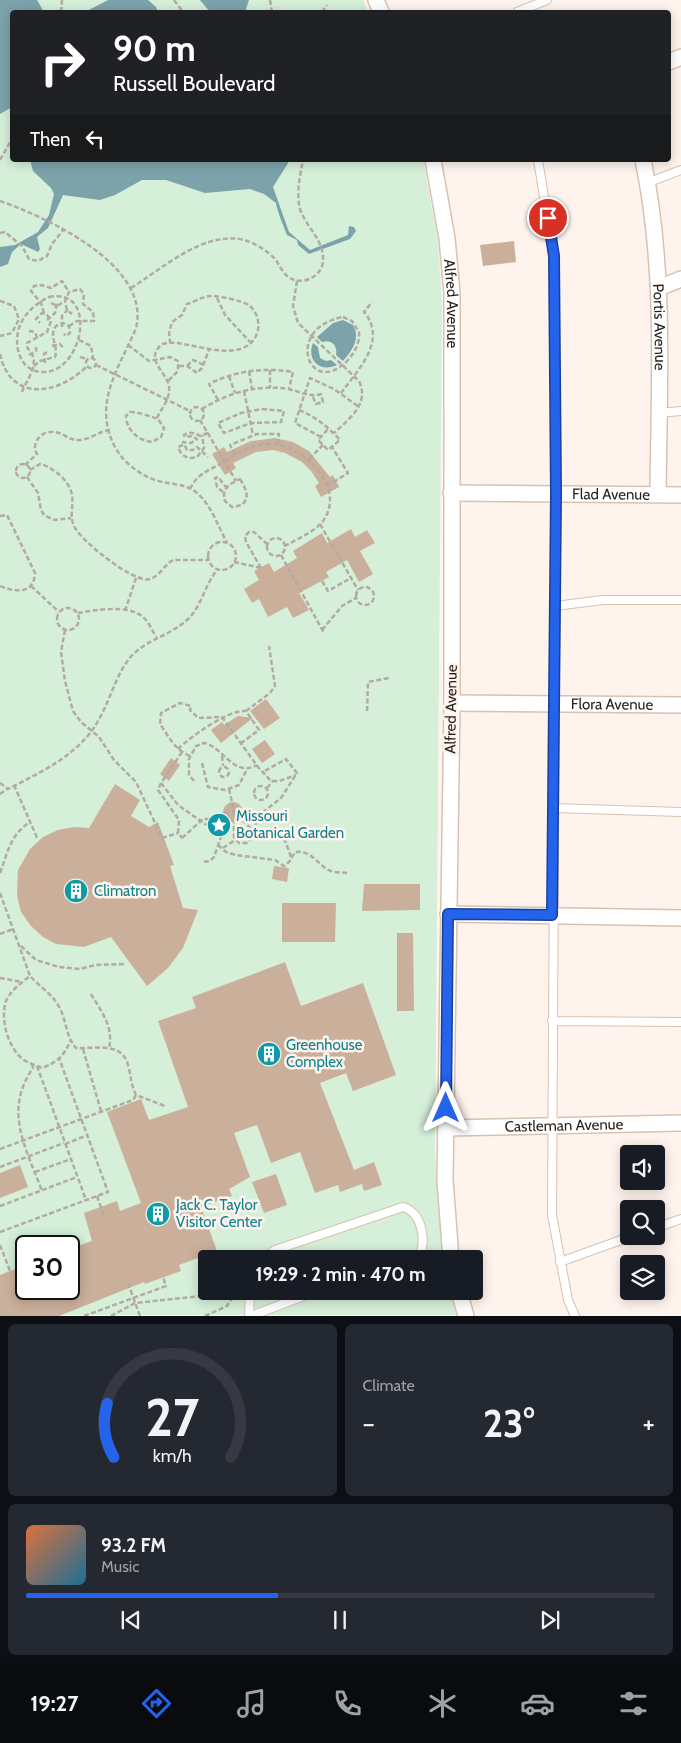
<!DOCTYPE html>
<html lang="en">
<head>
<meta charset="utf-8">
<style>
	body { margin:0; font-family:Cabin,sans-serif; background:#242831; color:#f1f3f6; height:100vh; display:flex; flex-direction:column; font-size:19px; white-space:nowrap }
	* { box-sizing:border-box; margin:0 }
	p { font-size:16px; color:#9ea1a6 }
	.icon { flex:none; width:28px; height:28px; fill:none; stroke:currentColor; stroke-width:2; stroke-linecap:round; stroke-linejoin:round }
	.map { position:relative; height:1316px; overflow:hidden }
	.details { display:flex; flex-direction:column; gap:8px; padding:8px; background:#0d0f14; flex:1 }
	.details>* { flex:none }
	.banner { position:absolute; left:10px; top:10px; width:661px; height:152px; border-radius:5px; box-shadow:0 2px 12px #0003; background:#202124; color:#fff; overflow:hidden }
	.buttons { position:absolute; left:620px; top:1145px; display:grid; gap:10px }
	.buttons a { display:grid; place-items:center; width:45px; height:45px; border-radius:5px; background:#171b24; box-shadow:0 2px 12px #0003; font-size:25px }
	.speed { position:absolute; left:15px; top:1235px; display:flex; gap:10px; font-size:25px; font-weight:700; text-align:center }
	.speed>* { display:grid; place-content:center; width:65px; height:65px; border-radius:50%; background:#171b24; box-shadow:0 2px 12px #0003; line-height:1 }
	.speed .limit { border:2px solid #111; border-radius:8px; background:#fff; color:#111 }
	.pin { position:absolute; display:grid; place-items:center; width:42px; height:42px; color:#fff; margin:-21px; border:2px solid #fff; border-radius:50%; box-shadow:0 1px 5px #0007 }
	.me { position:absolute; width:55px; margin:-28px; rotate:0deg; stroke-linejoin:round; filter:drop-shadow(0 0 4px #0008) }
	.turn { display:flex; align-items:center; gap:18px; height:105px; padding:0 20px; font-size:22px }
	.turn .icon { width:65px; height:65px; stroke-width:2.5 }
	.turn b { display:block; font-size:35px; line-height:42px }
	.then { display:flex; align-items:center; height:48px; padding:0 20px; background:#0003; gap:10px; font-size:19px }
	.big { font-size:38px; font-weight:700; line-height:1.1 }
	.details .widget { flex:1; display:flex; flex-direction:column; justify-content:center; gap:8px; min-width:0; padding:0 18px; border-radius:8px; background:#242831 }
	.details .dial { align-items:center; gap:0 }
	.dial svg { height:130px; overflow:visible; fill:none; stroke:#363941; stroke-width:7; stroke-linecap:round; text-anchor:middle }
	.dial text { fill:#f1f3f6; stroke:none }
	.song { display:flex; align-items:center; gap:15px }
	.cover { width:60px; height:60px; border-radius:8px; background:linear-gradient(135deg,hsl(20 70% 55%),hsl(200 70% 35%)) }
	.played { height:5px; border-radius:2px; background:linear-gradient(90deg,#2563eb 40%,#363941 40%) }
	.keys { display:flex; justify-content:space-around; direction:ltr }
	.heat { display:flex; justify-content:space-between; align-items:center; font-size:28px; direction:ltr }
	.details .tiles { flex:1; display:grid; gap:8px; grid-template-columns:1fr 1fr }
	.widget:last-child { grid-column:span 2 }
	.trip { position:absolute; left:198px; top:1250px; width:285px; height:50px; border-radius:5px; background:#171b24; box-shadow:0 2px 12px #0003; font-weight:700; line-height:50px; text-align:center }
	.tab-bar { display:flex; height:80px; justify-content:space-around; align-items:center; background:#090b0e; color:#9ea1a6 }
	.tab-bar .icon { width:35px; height:35px }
	.tab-bar .selected { color:#2563eb }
	.tab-bar b { font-size:22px; color:#f1f3f6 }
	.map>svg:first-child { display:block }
	.green { fill:#d5efd9; fill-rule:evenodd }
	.water { fill:#7da3aa }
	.building { fill:#cab09b }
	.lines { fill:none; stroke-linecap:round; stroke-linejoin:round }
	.lane-casing { stroke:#d8c2b0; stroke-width:10 }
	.street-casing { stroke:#d8c2b0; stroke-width:18 }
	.path { stroke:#b3aaa3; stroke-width:2.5; stroke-dasharray:5 2.5; stroke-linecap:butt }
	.lane { stroke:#fff; stroke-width:8 }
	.street { stroke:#fff; stroke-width:15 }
	.path-bridge { stroke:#b3aaa3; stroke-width:2.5; stroke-dasharray:5 2.5; stroke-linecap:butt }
	.route-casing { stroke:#184099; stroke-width:12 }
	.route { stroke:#2563eb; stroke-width:9 }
	.labels { text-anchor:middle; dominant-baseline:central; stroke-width:5; stroke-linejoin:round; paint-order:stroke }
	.street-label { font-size:15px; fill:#261e18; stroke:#fef4ed }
	.culture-label { font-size:15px; fill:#0d838f; stroke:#fef4ed; text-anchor:start }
</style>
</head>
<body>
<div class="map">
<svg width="681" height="1316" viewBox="0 0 681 1316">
	<rect width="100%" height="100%" fill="#fef4ed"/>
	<path class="green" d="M0,0H363L368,12H12V160H423L438,240L442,306L435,1155L438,1209L444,1259H206V1291H450L456,1315H0ZM26,1246H69V1289H26Z"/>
	<path class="water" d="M0,0H37L44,12H12V107L0,114Z
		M108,0H148L156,7L158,12H85Z
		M200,0H249L245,12H210Z
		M30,160H290L273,187L289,232L310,250L348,235L349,226L354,227L356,231L350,239L309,254L298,245L297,240L287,235C283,224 278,214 276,203L264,194L250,189L205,193L166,180H142L115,195L100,200L63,195L48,228L37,237L40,249L38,252L21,244L12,252L8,264L0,267V247L15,245L38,232L49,215L54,194L51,188L33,171Z
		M343,320L353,325C361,338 352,351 343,361L336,355C338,345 331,339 322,342L317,337L333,323Z
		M313,343L318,347L320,358L326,361L331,360L337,365C320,373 306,360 313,343Z"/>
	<path class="building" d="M514,241L516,262L483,266L480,245Z
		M275,438L293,442L309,451L330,477L333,475L339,487L321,497L315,486L319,483L311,471L302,462L285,453L273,450L256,452L233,463L236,468L225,475L212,454L224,447L227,452L251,441Z
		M351,529L355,537L367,530L375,543L360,551L373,574L359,582L347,560L326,572L329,577L299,593L309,610L293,618L287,607L268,617L259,599L252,603L244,589L259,580L254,571L269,563L274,572L297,558L293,551L322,533L327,543Z
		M266,699L280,718L264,729L250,711Z
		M238,716L253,718L221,743L211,730L222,722L224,725Z
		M265,740L275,754L262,763L252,749Z
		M171,758L180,765L169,781L160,774Z
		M115,784L140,800L131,816L149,827L158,822L174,865L170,866L183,908L198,910L183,948L168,968L147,986L111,937L84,947L56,944L43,937L31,926L21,912L17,895L18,870L30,849L43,837L58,830L74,827L89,828Z
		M223 812a10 10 0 1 1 20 0a10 10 0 1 1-20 0Z
		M274,866L289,868L287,882L272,879Z
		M364,884H420V910L362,911Z
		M282,903H336L335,942H282Z
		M397,933H413L414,1011H397Z
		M285,962L301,1006L363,983L396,1075L353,1091L346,1073L320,1083L354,1170L374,1162L382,1185L364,1191L362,1184L340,1192L338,1185L315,1193L300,1152L271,1163L257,1125L234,1133L250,1177L229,1189L232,1196L201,1207L217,1251L179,1265L181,1271L145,1284L144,1282L59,1316H0V1275L26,1265V1289H69V1249L92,1241L84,1213L117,1201L120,1211L141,1203L107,1112L141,1099L149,1120L188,1107L158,1021L196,1008L192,997Z
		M20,1165L28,1187L0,1198V1173Z
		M276,1174L287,1205L264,1213L252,1182Z"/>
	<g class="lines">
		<g class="lane-casing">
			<path id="lane" d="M517,12L547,0
				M538,160L554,257L556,494L552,1215L568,1300L575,1316
				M647,183L681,170
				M659,413L681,411
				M555,606L603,600H681
				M553,808L681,812
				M552,1021L681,1022
				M656,1228L681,1219
				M262,1259L275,1250L403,1207C423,1213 427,1242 418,1259
				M560,1262L632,1236
				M249,1316L250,1291
				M251,1316L317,1291"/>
		</g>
		<g class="street-casing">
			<g id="street">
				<path d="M376,0L381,12"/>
				<path d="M669,62L681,57"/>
				<path id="s1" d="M433,160L447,238L452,293V703L445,1180L451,1259"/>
				<path id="s2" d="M643,160C666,269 659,382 658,494"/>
				<path d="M659,288L681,279"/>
				<path id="s3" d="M451,493L681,495"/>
				<path id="s4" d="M452,703L681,705"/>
				<path d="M448,914L681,918"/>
				<path id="s5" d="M446,1128L681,1123"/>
				<path d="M459,1291L466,1316"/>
			</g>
		</g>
		<path class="path" d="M174,0L183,12
			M270,0L272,12
			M61,12L62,0
			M322,12L327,5
			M0,160L12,139
			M0,201C46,217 146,263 137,323C136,332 130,340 127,348C111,381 96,411 115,447C125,465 144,478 163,482C175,485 188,484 198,494C211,505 219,528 227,543
			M0,233L5,232L22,246L29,259L38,261L47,256L52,244L64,229
			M297,281L293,306L298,323L359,381C370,404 349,419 334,433
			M131,288C162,269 204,230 244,240C255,243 268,251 276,260C280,266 283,274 290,278C303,286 323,276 323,260C324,240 306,227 300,209C296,193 300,176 303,160
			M49,297C99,287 83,372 44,372C18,373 12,341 21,323C27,311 37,303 49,297Z
			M217,298L225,315L251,343
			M0,301L14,306L19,319L12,333L0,336
			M51,303L57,306L65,301
			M44,313L41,303L31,291L34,286L41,285L51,288L62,281L69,292
			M343,317L352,321L359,332C360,342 355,352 348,360C309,400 283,328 343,317Z
			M47,320L55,313L57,302
			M69,326L77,321H94L93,312L83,304L84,294L80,289L69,292L65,301L67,310L72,314
			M62,327V316L69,308
			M29,331L35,332L38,340
			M79,340L91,346L93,358
			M128,345L149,361L170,357L178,361V371L168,381
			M52,346L60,344L64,349
			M0,354C11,404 60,394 87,366
			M29,355L36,351V347
			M80,357L88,359
			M86 363a5 5 0 1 1 10 0a5 5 0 1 1-10 0Z
			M45,363L44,354L47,352
			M96,365L190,411
			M34,366L40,361L55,357C59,346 48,337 56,326L63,323L69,326L70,333L66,336L64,334
			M179,366H187L197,373L202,368L209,350
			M187,366L193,360L204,365
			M270,370V388
			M249,371L252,389
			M229,376L235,393
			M244,391L253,435
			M22,392C25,383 37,368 33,357C32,351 26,350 27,343L47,332L51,321L47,315L42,313L36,319L40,323
			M341,393C358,370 388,340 364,312L372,302
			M218,400L209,384C235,371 264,367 293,372L289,389
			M190 414a7 7 0 1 1 14 0a7 7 0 1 1-14 0Z
			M202,409C228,393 257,384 288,389C299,391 310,398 321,394L323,402L316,404L313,397
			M262,409L284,411L281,422L251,423L224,433L218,423L241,413Z
			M299,410C316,417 328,427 340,440L328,450L318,440L329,428
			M130,412C135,411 153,417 158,419L164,428L161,437L152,442C139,441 126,430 126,416Z
			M157,418C161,409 171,398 169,387C168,373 145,361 160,346C173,334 220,360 245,347C261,339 263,317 249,305C243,301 216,295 209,296C202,297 194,302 187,304L182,315L172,322L169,333L170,342
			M200,420L236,481
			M208,433L200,436C194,432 190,432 184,435L185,437L192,436L197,439L191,443L183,442L187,450H193L197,447L208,457
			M321,437L295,423L310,378L334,389L359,407
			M183,445L178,447C181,456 188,460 197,457L204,448L202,435
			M235,455L230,445L257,434H279L278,445
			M309,459L323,445
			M16 471a7 7 0 1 1 14 0a7 7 0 1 1-14 0Z
			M25,465L37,454C32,446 37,437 45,433C62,428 66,441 79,440C89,440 98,432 109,430
			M30,470L40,464C53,467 70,481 72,495C74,505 69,515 74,526C80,540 134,584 150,579C160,576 164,565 173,560H208
			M27,477L38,493L41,510L44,515L54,520L71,518
			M240,479C245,488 251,496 242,505L232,507L225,501C221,488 230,484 240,479Z
			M327,486L348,473L332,447
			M190,489C196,475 209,470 222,463C236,454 253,443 271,444C304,445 347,488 323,521C314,532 297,539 285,546
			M223,492L217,487L215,478L218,477L226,487
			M0,516L7,515L35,573C34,595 15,592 0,586
			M320,524L358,590
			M267 547a9 9 0 1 1 18 0a9 9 0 1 1-18 0Z
			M208 556a14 14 0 1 1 28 0a14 14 0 1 1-28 0Z
			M281,555L324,633
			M234,562L261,568
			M261,568L246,542L245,536L249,532H254L267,544
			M322,581L328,591L351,578
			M31,586L59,612
			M356 596a9 9 0 1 1 18 0a9 9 0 1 1-18 0Z
			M57 619a11 11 0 1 1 22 0a11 11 0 1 1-22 0Z
			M125,611L136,578
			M78,613C95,610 129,604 143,617C149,622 152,630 156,637
			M65,630L61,652L65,681L73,711L81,722L99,737L114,760L136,782L162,838L178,833
			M322,630L342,606L356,598
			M246,711L270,693L275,686L269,646
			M367,711L368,682L389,678
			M178,749C190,737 229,709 246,711L259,730L241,743
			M182,752L161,783L178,805L205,824L215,826L220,830L221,837L214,857L210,861L202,862
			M190,756C175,750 169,737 160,724L161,713L180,703L191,706L190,710L198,718L222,717L258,767L271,781H279L296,775
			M222,756L223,766
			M202,763L208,787L225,790L239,785L247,769
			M219 772a5 5 0 1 1 10 0a5 5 0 1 1-10 0Z
			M194,781L189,775V759L196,746L204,743C224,747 233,778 257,765
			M0,783L8,789C41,772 79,755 98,721C110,701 115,677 129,659C145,639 171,636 189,618C202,605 205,584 218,569
			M161,783L158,790L179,820L178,833L182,838
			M14,785L38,840
			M254 793a7 7 0 1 1 14 0a7 7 0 1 1-14 0Z
			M267,788L273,781
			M229,789L234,811V837L239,843H248L254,832L234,811
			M0,794L7,789
			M254,832L257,817L281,798L297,773L286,759L263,772
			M218,845L226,852L236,855L275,860L284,866L289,862L295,852C310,850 316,862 327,869C332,873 340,872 347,873
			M223,848L235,840
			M291,857L282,832L295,826
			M0,873C8,852 10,835 30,822
			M0,893L30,976C21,983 11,990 6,1001C0,1020 8,1048 24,1060C30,1064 36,1065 42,1068C56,1063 65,1055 70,1041
			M0,934L13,929
			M21,946L36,960L59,967L80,969L95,965L125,964
			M31,977C39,986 52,994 58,1005C67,1019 65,1036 76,1048C94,1049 122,1041 128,1065C131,1076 131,1085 136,1095L165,1106
			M0,978L22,982
			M91,994C101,1011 114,1027 109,1048
			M83,1049L101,1111
			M32,1064L33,1068C3,1111 26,1148 42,1191
			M37,1066L86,1200
			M65,1144L88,1135
			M0,1149L133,1100L136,1095
			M0,1167L64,1143
			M35,1172L71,1159
			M97,1196L104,1216
			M0,1206L77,1177
			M0,1232L108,1192L59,1058
			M0,1245L10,1271
			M215,1252L216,1255L224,1254L232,1259
			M128,1283L140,1316
			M84,1316L166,1286L163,1277
			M111,1316L135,1303L239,1292
			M205,1316L227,1306L236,1292"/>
		<use href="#lane" class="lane"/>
		<use href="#street" class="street"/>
		<path class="path-bridge" d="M182,838L203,819H217L225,812L234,811"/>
	</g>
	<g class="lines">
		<g class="route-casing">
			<path id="route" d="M446,1108L448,914L552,915L556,494L554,256L548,218"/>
		</g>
		<use href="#route" class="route"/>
	</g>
	<defs>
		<g id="sight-disc" transform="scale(1.25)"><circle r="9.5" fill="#0f9aa8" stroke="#fef4ed"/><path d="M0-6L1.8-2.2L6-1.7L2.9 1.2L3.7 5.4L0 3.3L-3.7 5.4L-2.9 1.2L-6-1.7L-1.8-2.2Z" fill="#fff"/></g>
		<g id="building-disc" transform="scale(1.25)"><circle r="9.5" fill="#0f9aa8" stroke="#fef4ed"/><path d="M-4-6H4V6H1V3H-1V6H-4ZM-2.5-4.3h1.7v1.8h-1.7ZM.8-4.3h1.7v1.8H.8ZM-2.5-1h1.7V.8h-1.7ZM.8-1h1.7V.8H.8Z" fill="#fff"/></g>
	</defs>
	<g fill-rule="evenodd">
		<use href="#sight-disc" x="219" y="825"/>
		<use href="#building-disc" x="76" y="891"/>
		<use href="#building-disc" x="269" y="1054"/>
		<use href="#building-disc" x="158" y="1214"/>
	</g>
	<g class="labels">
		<g class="street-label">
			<text stroke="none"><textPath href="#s1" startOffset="145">Alfred Avenue</textPath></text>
			<text stroke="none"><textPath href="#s2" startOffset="168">Portis Avenue</textPath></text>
			<text stroke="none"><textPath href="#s3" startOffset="160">Flad Avenue</textPath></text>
			<text stroke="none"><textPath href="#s4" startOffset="160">Flora Avenue</textPath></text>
			<text transform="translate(451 709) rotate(-89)">Alfred Avenue</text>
			<text stroke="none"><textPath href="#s5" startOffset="118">Castleman Avenue</textPath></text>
		</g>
		<g class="culture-label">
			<text x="236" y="816">Missouri<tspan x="236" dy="17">Botanical Garden</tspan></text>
			<text x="94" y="891">Climatron</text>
			<text x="286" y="1045">Greenhouse<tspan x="286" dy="17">Complex</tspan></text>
			<text x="176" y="1205">Jack C. Taylor<tspan x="176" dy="17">Visitor Center</tspan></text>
		</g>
	</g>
</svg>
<div class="buttons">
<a><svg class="icon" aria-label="sound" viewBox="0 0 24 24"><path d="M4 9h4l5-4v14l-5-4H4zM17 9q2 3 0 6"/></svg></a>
<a><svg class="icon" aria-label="search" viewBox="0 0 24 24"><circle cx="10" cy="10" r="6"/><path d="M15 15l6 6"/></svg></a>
<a><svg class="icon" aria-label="layers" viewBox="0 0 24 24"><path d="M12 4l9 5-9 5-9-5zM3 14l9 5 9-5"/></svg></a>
</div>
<div class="speed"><div class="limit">30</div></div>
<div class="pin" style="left:548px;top:218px;background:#d93025"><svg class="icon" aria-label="arrive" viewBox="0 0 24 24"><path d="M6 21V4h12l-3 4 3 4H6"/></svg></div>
<svg class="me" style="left:446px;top:1108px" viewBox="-20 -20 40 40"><path d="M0-17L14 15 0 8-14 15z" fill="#2563eb" stroke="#fff" stroke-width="4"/></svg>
<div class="trip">19:29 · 2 min · 470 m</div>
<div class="banner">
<div class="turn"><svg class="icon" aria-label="right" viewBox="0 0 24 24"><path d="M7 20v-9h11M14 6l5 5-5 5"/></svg><div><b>90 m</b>Russell Boulevard</div></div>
<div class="then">Then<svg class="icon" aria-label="left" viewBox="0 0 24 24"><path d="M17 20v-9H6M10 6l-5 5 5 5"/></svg></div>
</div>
</div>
<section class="details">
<div class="tiles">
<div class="widget dial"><svg viewBox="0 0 100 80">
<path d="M14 69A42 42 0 1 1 86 69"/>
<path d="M14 69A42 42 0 0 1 10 36" stroke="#2563eb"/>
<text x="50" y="56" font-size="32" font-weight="700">27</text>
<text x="50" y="72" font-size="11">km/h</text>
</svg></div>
<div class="widget"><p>Climate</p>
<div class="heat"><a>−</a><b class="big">23°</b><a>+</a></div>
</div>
<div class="widget">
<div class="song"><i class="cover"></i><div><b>93.2 FM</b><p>Music</p></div></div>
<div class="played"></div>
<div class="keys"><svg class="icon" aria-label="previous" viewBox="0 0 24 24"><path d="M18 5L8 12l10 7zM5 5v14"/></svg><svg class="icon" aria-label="pause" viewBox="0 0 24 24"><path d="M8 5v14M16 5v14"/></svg><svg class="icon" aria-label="next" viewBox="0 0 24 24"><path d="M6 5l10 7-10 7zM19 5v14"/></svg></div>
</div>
</div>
</section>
<nav class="tab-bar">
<b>19:27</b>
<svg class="icon selected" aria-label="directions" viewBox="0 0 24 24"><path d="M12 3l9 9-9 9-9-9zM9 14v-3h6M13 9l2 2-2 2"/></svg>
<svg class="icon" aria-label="music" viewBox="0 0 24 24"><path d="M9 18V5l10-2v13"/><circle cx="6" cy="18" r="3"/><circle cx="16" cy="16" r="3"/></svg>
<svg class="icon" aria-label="phone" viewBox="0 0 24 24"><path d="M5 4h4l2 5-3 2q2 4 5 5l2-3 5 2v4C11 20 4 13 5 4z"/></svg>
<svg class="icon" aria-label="climate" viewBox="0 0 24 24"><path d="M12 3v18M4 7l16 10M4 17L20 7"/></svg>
<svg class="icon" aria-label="car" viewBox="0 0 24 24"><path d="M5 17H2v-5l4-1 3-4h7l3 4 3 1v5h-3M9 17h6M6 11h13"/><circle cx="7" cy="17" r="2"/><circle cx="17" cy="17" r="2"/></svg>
<svg class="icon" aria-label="filters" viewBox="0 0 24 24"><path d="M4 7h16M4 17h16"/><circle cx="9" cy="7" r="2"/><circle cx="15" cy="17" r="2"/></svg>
</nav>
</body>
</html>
